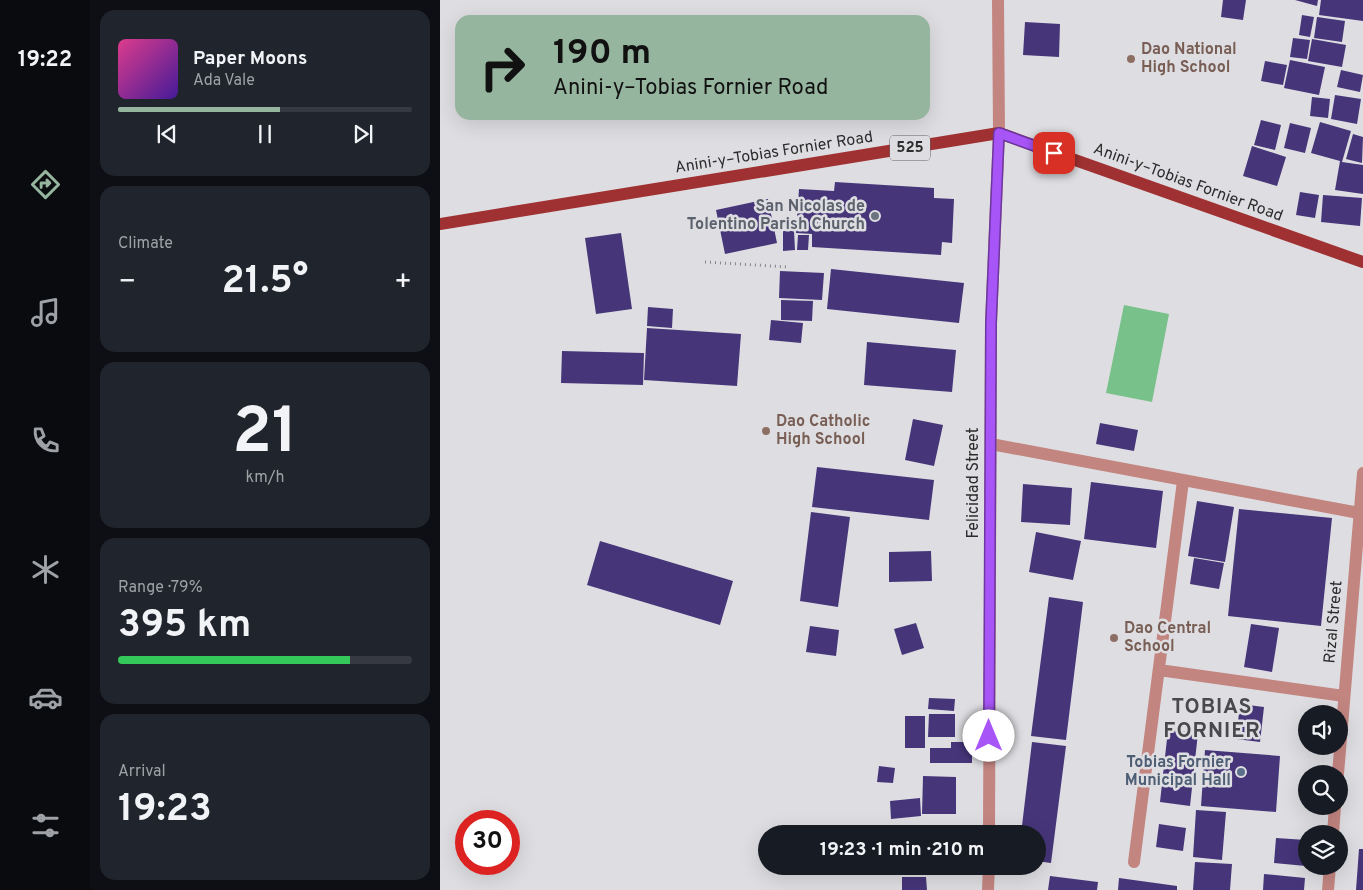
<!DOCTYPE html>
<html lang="en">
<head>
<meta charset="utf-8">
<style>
	body { margin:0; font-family:Overpass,sans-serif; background:#20242c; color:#f1f3f6; height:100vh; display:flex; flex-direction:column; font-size:19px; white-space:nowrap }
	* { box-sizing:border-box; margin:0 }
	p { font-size:16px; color:#9ea1a6 }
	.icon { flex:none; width:28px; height:28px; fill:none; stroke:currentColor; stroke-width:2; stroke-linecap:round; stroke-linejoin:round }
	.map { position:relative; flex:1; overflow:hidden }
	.side { display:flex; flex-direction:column; gap:10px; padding:10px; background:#0d0f14; width:350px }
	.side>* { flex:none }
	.guide { position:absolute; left:15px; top:15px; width:475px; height:105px; border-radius:15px; box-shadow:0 5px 20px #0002; background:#96b59f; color:#111; overflow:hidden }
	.buttons { position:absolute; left:858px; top:705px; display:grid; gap:10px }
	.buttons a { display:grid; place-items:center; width:50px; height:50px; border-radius:50%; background:#171b24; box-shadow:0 5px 20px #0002; font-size:25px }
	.speed { position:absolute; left:15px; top:810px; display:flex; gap:10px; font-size:25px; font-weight:700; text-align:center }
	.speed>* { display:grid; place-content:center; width:65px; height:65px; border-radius:50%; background:#171b24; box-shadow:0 5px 20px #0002; line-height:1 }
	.speed .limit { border:8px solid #d22; background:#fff; color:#111 }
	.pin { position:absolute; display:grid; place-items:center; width:42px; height:42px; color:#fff; margin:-21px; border-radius:10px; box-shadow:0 2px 8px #0006 }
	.me { position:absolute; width:55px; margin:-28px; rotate:0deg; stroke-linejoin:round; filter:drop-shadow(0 0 4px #0008) }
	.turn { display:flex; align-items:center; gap:18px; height:105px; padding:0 15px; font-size:22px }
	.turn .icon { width:65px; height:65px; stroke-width:2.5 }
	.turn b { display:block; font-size:35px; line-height:42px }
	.big { font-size:38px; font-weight:700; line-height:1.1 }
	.side .card { flex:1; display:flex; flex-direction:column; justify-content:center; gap:8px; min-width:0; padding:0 18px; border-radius:15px; background:#20242c }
	.side .dial { align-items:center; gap:0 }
	.dial b { font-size:65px; line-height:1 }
	.song { display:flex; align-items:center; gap:15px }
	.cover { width:60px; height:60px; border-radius:8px; background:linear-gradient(135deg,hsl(330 70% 55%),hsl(260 70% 35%)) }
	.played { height:5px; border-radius:2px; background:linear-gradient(90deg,#96b59f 55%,#363941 55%) }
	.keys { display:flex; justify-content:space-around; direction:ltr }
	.heat { display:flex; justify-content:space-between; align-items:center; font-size:28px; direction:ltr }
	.charge { height:8px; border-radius:4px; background:linear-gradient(90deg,#34c759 79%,#363941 0) }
	.trip { position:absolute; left:318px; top:825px; width:288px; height:50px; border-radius:25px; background:#171b24; box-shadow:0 5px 20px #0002; font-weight:700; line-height:50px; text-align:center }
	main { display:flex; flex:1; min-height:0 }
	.menu { display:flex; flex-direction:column; width:90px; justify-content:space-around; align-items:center; background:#090b0e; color:#9ea1a6 }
	.menu .icon { width:35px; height:35px }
	.menu .selected { color:#96b59f }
	.menu b { font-size:22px; color:#f1f3f6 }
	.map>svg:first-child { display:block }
	.green { fill:#79c18a }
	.building { fill:#463579 }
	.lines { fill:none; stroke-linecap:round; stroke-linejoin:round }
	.path { stroke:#858588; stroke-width:3; stroke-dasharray:1 4; stroke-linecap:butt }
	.service { stroke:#c38580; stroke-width:12 }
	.minor { stroke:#c38580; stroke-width:12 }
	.tertiary { stroke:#c38580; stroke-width:12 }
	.primary { stroke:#a03132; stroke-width:12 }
	.route-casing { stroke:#6d37a1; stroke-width:12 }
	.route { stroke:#a855f7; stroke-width:9 }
	.education-dot { fill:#8d6e63; stroke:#dedee2; stroke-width:2 }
	.worship-dot { fill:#6b7280; stroke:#dedee2; stroke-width:2 }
	.service-dot { fill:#5c6f8a; stroke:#dedee2; stroke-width:2 }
	.labels { text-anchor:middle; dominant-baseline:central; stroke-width:5; stroke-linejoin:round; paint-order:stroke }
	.shield { fill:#dedee2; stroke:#616163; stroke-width:1 }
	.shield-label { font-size:15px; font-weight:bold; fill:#2c2c2d }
	.education-label { font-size:16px; font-weight:bold; fill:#785e54; stroke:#dedee2; text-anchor:start }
	.street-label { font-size:16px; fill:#2c2c2d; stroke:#dedee2 }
	.worship-label { font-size:16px; font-weight:bold; fill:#5b616d; stroke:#dedee2; text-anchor:end }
	.service-label { font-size:16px; font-weight:bold; fill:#4e5e75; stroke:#dedee2; text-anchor:end }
	.district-label { font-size:21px; font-weight:bold; letter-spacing:1px; fill:#49484c; stroke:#dedee2 }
</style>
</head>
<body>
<main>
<nav class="menu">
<b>19:22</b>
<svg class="icon selected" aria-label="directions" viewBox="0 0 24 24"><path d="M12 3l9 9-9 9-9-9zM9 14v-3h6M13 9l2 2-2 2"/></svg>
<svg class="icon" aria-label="music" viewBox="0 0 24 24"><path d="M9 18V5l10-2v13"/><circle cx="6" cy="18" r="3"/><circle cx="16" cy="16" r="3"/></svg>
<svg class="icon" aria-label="phone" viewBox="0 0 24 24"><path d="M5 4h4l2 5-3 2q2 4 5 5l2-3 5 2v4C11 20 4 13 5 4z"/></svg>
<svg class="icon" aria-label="climate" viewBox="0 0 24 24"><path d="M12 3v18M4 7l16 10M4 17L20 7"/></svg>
<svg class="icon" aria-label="car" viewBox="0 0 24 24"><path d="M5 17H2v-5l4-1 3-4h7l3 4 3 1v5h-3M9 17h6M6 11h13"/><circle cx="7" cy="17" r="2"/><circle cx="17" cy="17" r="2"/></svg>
<svg class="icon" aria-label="filters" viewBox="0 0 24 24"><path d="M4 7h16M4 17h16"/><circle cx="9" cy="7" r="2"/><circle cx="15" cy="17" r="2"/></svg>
</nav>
<section class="side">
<div class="card">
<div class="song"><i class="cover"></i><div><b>Paper Moons</b><p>Ada Vale</p></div></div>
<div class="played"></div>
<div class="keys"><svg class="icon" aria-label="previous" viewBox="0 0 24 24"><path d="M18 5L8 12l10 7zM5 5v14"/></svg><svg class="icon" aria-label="pause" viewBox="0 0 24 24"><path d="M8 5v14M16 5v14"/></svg><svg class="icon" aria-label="next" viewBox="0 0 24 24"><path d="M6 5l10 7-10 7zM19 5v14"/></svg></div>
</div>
<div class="card"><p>Climate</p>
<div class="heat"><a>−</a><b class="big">21.5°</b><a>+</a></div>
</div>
<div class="card dial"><b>21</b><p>km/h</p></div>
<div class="card"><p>Range · 79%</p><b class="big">395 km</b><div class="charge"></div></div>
<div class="card"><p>Arrival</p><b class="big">19:23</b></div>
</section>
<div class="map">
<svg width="923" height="890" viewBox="0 0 923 890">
	<rect width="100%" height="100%" fill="#dedee2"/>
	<path class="green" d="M684,305L729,314L712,402L666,393Z"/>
	<path class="building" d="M783,0H806L803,20L781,17Z
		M855,0H878L877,6Z
		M881,0H923V21L879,15Z
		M862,15L874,17L870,37L859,35Z
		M877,17L905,21L902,42L874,38Z
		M585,22L620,24L619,57L583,55Z
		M853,38L870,40L867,59L850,57Z
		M872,39L906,45L902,67L868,61Z
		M850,60L885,67L879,95L844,88Z
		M825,61L847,65L843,85L821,81Z
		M901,70L923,75L920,92L897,87Z
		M895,95L921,99L917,124L891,119Z
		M872,97L890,99L888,118L870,116Z
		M821,120L841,125L835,150L814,145Z
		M880,122L911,131L902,162L923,165V194L895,190L900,161L871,153Z
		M850,123L871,128L865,153L844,148Z
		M913,134L923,137L922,163L906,159Z
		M812,146L846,157L837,186L803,176Z
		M395,182L494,188V198L514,199L512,243L502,242L501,255L372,247V234L356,233L359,189L394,191Z
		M860,192L879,195L875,218L856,215Z
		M883,195L922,198L920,226L881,222Z
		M328,199L337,243L285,254L276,210Z
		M343,231H354L355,250L343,251Z
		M181,233L192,309L156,314L145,238Z
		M358,235H369L368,250H357Z
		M391,269L524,283L519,323L387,309Z
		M340,271L384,273L382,300L339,298Z
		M341,300L373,301L372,321L341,320Z
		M208,307L233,309L232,328L207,326Z
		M331,320L363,323L361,343L329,340Z
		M207,328L301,334L297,386L204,380Z
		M427,342L516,350L512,392L424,385Z
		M122,351L204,353L203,385L121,383Z
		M473,419L503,425L494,466L465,460Z
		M660,423L698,430L694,451L656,444Z
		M377,467L494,480L489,520L372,507Z
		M651,482L723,491L716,548L644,539Z
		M583,484L632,488L630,525L581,522Z
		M757,501L794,507L785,562L748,556Z
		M799,509L892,518L881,626L788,616Z
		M371,512L410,517L398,607L360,601Z
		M596,532L641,541L633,580L589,572Z
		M160,541L293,581L280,625L147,585Z
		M491,551L492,581L449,582V552Z
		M754,558L784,563L779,589L750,584Z
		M609,597L643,602L626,740L591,736Z
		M476,623L484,648L462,655L454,629Z
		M811,624L839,628L832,672L804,667Z
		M370,626L399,630L396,656L366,652Z
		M489,698L515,699L514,711L488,709Z
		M800,704L824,707L820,742L796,739Z
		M489,714H515V737H488Z
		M465,716H485V748H465Z
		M728,730L758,733L750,806L720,802Z
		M511,742H532V763H490V748H511Z
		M592,742L626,746L611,863L596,861V834H581Z
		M765,750L840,756L836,812L761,806Z
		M439,766L455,768L453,783L437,782Z
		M483,776L516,777V814H482Z
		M480,798L481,816L451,819L450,801Z
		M756,810L786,812L782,860L753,857Z
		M719,824L746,828L743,851L716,847Z
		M836,838L866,840V866L834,863Z
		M919,849H923V890H916Z
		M755,862L792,864L790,890H753Z
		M824,874L865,878L864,890H823Z
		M610,876L658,882L657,890H608Z
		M462,877H486L487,890H462Z
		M679,878L737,886V890H678Z"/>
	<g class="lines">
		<path class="path" d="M265,262L348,267"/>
		<path class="service" d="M719,670L904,696
			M694,862L743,481"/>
		<path class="minor" d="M551,444L919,513
			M549,834L551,323L559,133L558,0
			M548,890L549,866"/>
		<path class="tertiary" d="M898,774L923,473
			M893,834L895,806
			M888,890L890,866"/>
		<path class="primary" d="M0,224L559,133L923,262"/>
	</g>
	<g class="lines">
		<g class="route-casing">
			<path id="route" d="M549,736L551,323L559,133L614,153"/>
		</g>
		<use href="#route" class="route"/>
	</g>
	<g class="education-dot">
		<circle cx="691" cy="59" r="5"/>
		<circle cx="326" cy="431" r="5"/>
		<circle cx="674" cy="638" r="5"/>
	</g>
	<circle class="worship-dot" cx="435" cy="216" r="5"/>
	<circle class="service-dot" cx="801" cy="772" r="5"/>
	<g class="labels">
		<rect class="shield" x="450" y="135.5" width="40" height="25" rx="4"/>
		<g class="shield-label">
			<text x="470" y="148">525</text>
		</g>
		<g class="education-label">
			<text x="701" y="50">Dao National<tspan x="701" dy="18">High School</tspan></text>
			<text x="336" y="422">Dao Catholic<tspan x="336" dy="18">High School</tspan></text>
			<text x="684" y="629">Dao Central<tspan x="684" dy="18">School</tspan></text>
		</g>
		<g class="street-label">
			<text transform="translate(334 153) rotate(-9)">Anini-y–Tobias Fornier Road</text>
			<text transform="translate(748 183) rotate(20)">Anini-y–Tobias Fornier Road</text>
			<text transform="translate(534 483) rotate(-90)">Felicidad Street</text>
			<text transform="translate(894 622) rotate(-85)">Rizal Street</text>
		</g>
		<g class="worship-label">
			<text x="425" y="207">San Nicolas de<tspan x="425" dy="18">Tolentino Parish Church</tspan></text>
		</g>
		<g class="service-label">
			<text x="791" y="763">Tobias Fornier<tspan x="791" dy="18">Municipal Hall</tspan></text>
		</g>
		<g class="district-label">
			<text x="772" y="707">TOBIAS<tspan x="772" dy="24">FORNIER</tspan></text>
		</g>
	</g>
</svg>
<div class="buttons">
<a><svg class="icon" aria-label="sound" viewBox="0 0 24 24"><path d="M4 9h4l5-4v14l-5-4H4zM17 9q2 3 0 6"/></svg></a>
<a><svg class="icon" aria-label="search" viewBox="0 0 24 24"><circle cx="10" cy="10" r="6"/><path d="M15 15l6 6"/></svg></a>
<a><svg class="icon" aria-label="layers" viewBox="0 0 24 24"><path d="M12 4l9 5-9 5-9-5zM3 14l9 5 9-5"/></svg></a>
</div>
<div class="speed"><div class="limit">30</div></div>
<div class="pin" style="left:614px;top:153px;background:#d93025"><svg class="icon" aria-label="arrive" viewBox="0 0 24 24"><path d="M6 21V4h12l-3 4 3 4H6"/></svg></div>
<svg class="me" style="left:549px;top:736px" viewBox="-20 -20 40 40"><circle r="19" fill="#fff"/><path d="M0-13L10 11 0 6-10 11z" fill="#a855f7"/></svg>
<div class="trip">19:23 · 1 min · 210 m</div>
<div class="guide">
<div class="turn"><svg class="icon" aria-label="right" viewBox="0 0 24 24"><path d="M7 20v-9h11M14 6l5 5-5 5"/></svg><div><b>190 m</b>Anini-y–Tobias Fornier Road</div></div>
</div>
</div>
</main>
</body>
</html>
